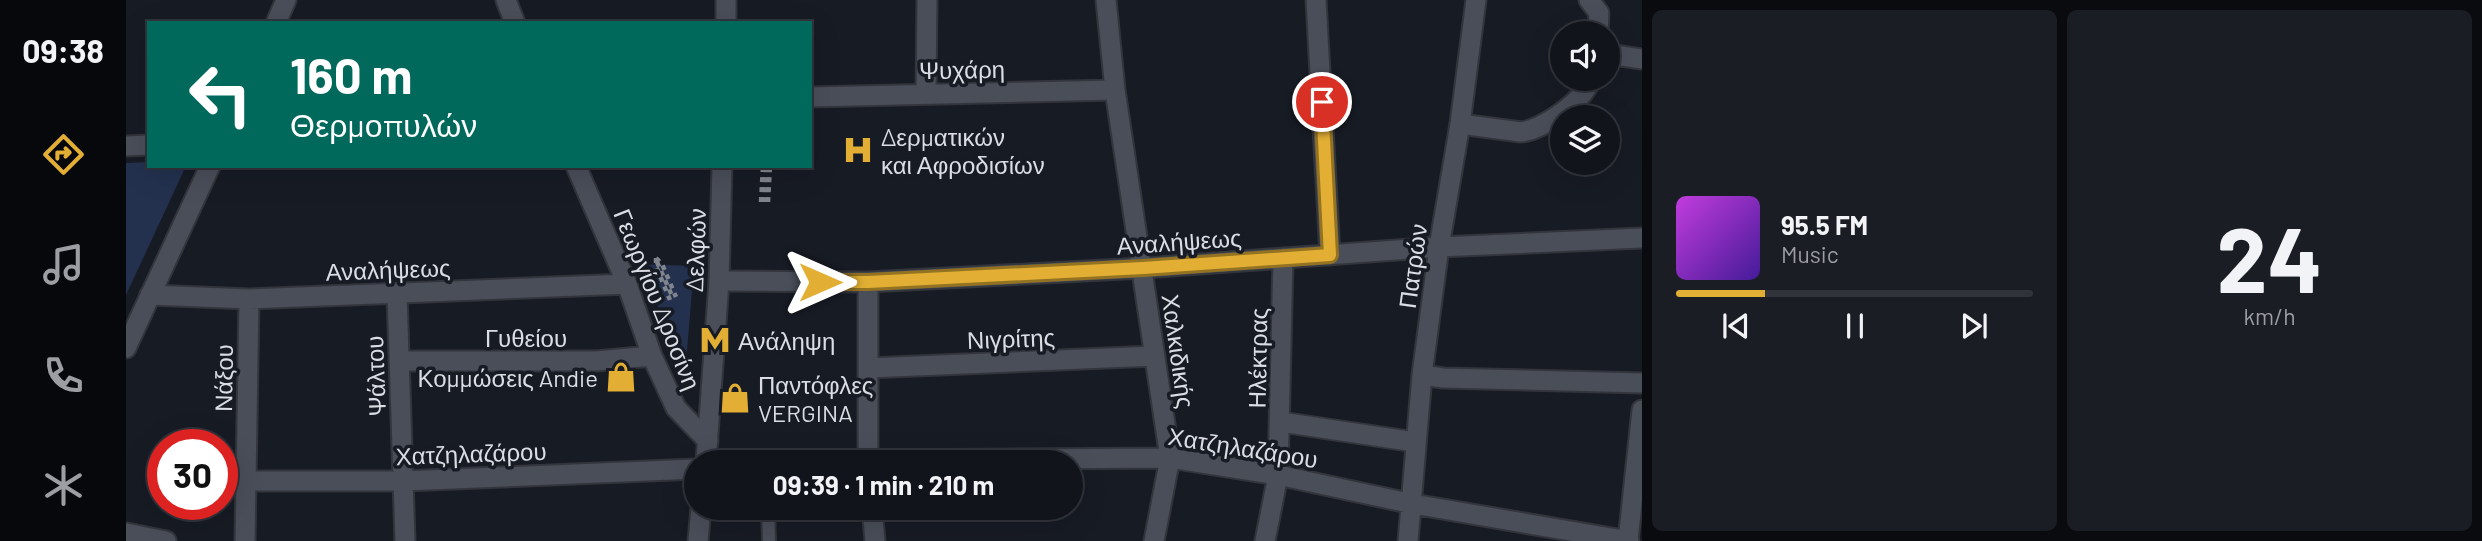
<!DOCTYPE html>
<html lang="en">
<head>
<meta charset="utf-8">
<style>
	body { margin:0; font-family:Barlow,sans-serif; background:#1a1d24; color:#f1f3f6; height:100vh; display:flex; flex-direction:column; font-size:26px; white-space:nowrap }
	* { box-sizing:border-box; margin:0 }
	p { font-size:23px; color:#9c9ea3 }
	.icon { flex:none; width:38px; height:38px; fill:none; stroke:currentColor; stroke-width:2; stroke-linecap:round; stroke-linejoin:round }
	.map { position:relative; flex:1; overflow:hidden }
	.details { display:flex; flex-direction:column; gap:10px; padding:10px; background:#090b0f; width:840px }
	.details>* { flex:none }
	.top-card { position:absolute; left:21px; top:21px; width:665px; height:147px; border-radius:0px; box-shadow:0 7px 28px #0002,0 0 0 2px #30333a; background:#00695c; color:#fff; overflow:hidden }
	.tools { position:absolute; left:1424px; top:21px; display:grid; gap:14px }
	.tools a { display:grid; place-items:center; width:70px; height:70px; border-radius:50%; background:#11141b; box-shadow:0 7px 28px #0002,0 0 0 2px #30333a; font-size:35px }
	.speed { position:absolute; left:21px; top:429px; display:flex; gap:14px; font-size:35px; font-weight:700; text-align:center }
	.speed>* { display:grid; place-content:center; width:91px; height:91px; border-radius:50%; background:#11141b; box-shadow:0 7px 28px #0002,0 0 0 2px #30333a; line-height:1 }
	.speed .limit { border:10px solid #d22; background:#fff; color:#111 }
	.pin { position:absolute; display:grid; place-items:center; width:60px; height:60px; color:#fff; margin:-30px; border:4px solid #fff; border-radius:50%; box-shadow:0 2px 7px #0007 }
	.me { position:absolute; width:77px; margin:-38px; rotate:90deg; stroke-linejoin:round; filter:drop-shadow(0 0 5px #0008) }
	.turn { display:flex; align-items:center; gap:24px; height:147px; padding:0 28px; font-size:32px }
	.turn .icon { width:91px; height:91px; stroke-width:2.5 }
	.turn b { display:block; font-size:49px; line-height:60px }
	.details .widget { flex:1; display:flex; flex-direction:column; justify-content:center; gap:10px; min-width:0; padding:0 24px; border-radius:10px; background:#1a1d24 }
	.details .dial { align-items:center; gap:0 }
	.dial b { font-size:91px; line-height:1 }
	.song { display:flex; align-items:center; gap:21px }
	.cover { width:84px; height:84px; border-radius:10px; background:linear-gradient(135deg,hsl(290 70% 55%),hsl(260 70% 35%)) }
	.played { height:7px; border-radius:4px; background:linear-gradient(90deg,#e2af34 25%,#30333a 25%) }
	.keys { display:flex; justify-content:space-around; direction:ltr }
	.details .tiles { flex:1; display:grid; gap:10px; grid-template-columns:repeat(2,1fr) }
	.trip { position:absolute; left:558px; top:450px; width:399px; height:70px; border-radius:35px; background:#11141b; box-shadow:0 7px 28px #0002,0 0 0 2px #30333a; font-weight:700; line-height:70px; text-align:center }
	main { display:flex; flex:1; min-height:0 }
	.tab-bar { display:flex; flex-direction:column; width:126px; justify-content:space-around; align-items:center; background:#07080b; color:#9c9ea3 }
	.tab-bar .icon { width:49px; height:49px }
	.tab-bar .on { color:#e2af34 }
	.tab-bar b { font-size:32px; color:#f1f3f6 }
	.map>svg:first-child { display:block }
	.green { fill:#23314f }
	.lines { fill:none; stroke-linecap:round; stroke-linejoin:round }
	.service-casing { stroke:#33353c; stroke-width:16 }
	.pedestrian-casing { stroke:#33353c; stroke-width:23 }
	.minor-casing { stroke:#33353c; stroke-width:23 }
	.tertiary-casing { stroke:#33353c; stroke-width:23 }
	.secondary-casing { stroke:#33353c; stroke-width:23 }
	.path { stroke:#80848c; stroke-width:4.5; stroke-dasharray:5 5; stroke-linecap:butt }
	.service { stroke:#494e59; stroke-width:12 }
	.pedestrian { stroke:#494e59; stroke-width:19 }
	.minor { stroke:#494e59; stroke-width:19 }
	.tertiary { stroke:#494e59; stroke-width:19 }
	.secondary { stroke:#494e59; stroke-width:19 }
	.route-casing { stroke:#937222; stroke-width:18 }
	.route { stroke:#e2af34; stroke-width:12 }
	.labels { text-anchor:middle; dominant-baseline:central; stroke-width:7; stroke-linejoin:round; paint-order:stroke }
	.street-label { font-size:24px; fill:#dadde4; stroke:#171b24 }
	.poi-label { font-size:24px; fill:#dadde4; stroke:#171b24; text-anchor:start }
</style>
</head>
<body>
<main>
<nav class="tab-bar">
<b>09:38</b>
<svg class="icon on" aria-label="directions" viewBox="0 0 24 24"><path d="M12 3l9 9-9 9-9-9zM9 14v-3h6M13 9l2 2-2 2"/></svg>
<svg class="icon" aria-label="music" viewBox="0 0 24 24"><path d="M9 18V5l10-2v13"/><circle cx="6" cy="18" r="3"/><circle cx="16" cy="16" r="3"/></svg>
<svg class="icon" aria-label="phone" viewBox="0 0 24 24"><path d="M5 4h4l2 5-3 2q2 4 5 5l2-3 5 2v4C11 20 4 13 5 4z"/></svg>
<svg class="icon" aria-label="climate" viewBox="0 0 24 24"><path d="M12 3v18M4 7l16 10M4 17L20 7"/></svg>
</nav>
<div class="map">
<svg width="1516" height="541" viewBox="0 0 1516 541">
	<rect width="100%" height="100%" fill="#171b24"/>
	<path class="green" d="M23,162V166H60L0,295V163Z
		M511,264L568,266L560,363Z"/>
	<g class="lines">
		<g class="service-casing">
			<path id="service" d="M642,508L643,540"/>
		</g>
		<g class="pedestrian-casing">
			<path id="pedestrian" d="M1463,0L1473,13L1472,33
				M1482,54L1516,59
				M1334,124L1395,132C1416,130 1460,100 1464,79
				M1155,422L1289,442"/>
		</g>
		<g class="minor-casing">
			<path id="minor" d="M380,0L389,23
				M980,0L989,90L1044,458L1028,541
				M1190,0L1204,255
				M800,94L801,0
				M684,97L989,90
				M0,146L23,145
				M450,166L501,284L526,356L550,408L582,441
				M593,281L742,282L1017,268L1313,247L1516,238
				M271,294L279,541
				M24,295L123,299L501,284
				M273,361H470L526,356
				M742,368L1029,356
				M1296,375L1317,378L1516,383
				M718,462L742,460L1044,458L1152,475L1287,504L1503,541
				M742,462V282
				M120,481H277L570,469
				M746,508L749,541
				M119,541L123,299
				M1139,541L1152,475L1157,258
				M1282,541L1296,375L1313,247L1334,124L1350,0
				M1502,541L1516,410"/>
		</g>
		<g class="tertiary-casing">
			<path id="tertiary" d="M150,23L160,0
				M0,348L84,166"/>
		</g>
		<g class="secondary-casing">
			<path id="secondary" d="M600,23V0
				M580,462L593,281L596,166
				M0,533L40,541
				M572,541L575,508"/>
		</g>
		<path class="path" d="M635,202L637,166
			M638,202L640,166
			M642,202L644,166
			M530,258V266L544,300
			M530,258L536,264L550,297
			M531,262L547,298"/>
		<use href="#service" class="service"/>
		<use href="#pedestrian" class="pedestrian"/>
		<use href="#minor" class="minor"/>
		<use href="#tertiary" class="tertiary"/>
		<use href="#secondary" class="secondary"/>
	</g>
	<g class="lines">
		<g class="route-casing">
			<path id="route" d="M694,282H742L1017,268L1204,255L1196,102"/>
		</g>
		<use href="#route" class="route"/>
	</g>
	<defs>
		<g id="hospital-bare" transform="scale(2.415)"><path d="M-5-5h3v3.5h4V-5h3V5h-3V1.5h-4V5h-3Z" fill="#e2af34" stroke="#171b24" stroke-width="2.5" paint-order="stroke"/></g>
		<g id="metro-bare" transform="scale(2.415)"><path d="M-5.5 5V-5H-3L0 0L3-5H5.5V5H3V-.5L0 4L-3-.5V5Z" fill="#e2af34" stroke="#171b24" stroke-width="2.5" paint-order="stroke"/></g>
		<g id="shop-bare" transform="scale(2.415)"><path d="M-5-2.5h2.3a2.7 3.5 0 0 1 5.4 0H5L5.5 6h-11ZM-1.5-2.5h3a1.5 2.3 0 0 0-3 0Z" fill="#e2af34" stroke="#171b24" stroke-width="2.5" paint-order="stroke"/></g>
	</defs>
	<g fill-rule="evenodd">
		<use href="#hospital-bare" x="732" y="150"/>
		<use href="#metro-bare" x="589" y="340"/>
		<use href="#shop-bare" x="495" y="377"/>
		<use href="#shop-bare" x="609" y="398"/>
	</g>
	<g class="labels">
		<g class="street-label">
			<text transform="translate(836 69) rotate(-1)">Ψυχάρη</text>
			<text transform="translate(1053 241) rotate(-4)">Αναλήψεως</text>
			<text transform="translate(569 250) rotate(-88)">Δελφών</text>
			<text transform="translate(1286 266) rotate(-82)">Πατρών</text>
			<text transform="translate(262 269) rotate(-2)">Αναλήψεως</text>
			<text transform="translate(532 299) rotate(68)">Γεωργίου Δροσίνη</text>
			<text x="400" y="337">Γυθείου</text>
			<text transform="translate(885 338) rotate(-2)">Νιγρίτης</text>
			<text transform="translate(1053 351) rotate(82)">Χαλκιδικής</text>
			<text transform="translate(1131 358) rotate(-89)">Ηλέκτρας</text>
			<text transform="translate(249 376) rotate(-92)">Ψάλτου</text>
			<text transform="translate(97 378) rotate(-89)">Νάξου</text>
			<text transform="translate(1117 447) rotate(9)">Χατζηλαζάρου</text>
			<text transform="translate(345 453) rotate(-2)">Χατζηλαζάρου</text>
		</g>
		<g class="poi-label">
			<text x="755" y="136">Δερματικών<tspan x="755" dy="28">και Αφροδισίων</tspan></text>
			<text x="612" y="340">Ανάληψη</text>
			<text x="472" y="377" text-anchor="end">Κομμώσεις Andie</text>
			<text x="632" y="384">Παντόφλες<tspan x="632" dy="28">VERGINA</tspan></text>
		</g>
	</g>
</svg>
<div class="tools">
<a><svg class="icon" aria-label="sound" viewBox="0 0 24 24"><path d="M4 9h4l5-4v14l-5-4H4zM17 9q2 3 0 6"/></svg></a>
<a><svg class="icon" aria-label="layers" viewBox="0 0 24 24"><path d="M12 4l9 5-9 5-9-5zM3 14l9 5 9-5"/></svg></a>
</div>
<div class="speed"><div class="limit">30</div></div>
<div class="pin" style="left:1196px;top:102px;background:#d93025"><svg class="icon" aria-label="arrive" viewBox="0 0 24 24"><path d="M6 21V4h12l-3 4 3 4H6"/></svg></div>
<svg class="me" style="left:694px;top:282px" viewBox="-20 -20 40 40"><path d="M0-17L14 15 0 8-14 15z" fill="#e2af34" stroke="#fff" stroke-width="4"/></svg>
<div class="trip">09:39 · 1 min · 210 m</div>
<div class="top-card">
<div class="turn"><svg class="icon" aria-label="left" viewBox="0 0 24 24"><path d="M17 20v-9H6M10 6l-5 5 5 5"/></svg><div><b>160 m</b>Θερμοπυλών</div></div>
</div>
</div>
<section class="details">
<div class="tiles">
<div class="widget">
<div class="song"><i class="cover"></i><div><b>95.5 FM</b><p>Music</p></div></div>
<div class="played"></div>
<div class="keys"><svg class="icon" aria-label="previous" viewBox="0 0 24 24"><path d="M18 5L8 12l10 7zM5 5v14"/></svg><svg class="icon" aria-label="pause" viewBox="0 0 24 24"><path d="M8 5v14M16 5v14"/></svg><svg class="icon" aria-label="next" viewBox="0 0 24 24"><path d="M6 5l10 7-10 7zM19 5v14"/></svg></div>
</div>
<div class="widget dial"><b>24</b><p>km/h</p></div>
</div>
</section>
</main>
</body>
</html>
